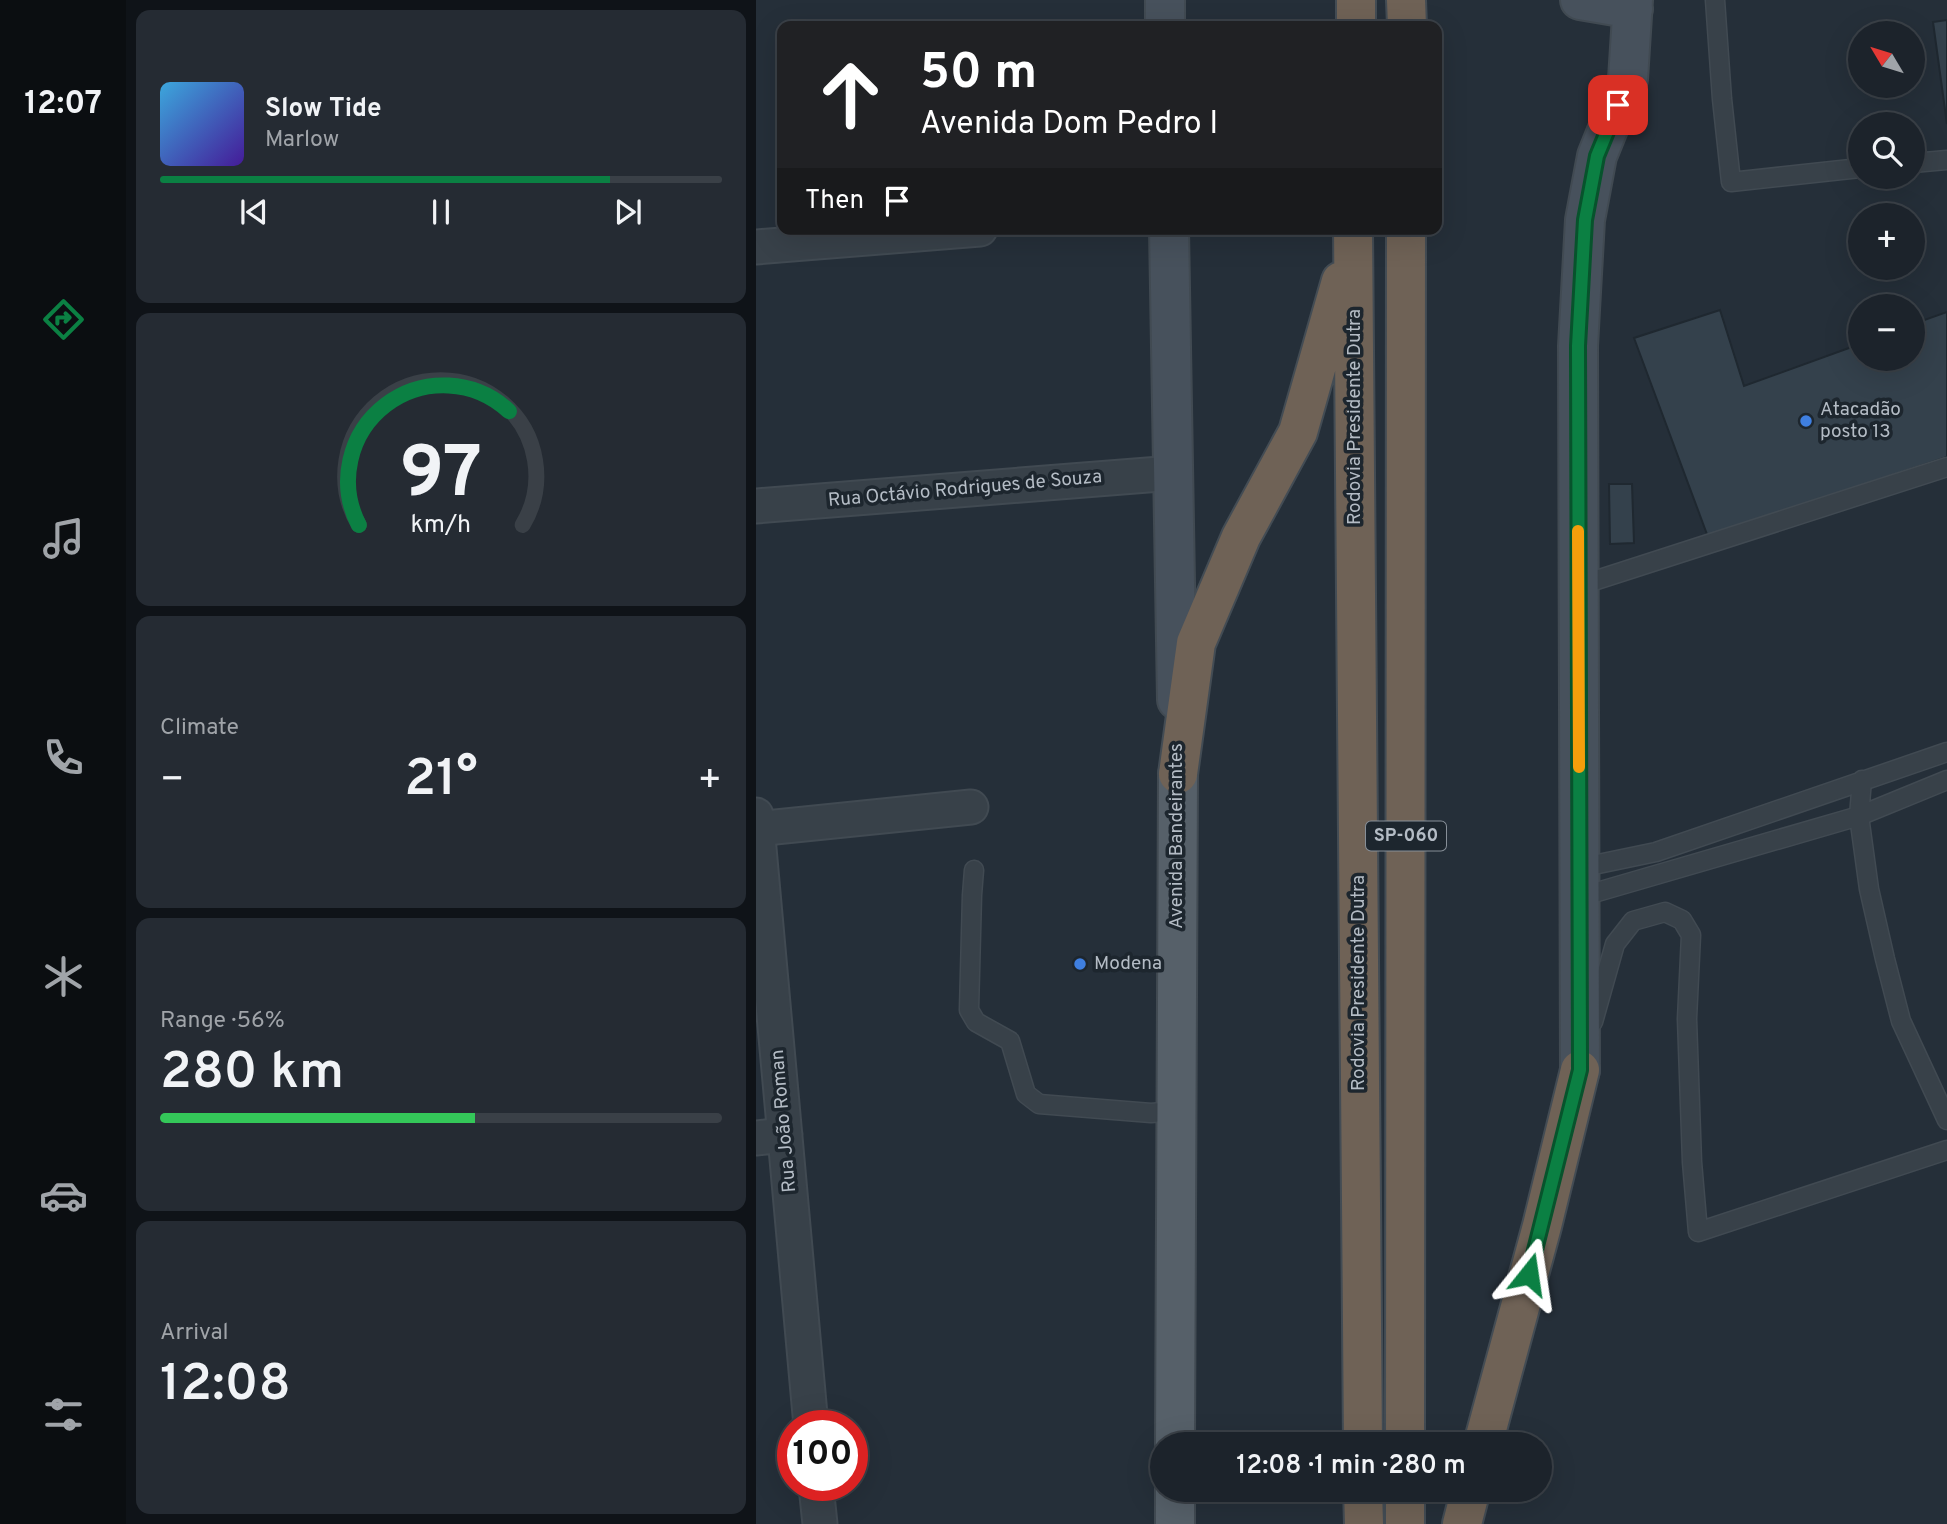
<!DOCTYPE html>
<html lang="en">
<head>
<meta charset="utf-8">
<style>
	body { margin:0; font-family:Overpass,sans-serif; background:#252b33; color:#f1f3f6; height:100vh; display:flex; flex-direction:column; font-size:26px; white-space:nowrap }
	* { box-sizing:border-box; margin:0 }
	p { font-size:23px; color:#a0a4a9 }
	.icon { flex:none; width:38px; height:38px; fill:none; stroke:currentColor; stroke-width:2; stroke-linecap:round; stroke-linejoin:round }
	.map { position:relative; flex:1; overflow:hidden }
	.panel { display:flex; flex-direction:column; gap:10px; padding:10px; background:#0f1318; width:630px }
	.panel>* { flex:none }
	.top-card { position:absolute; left:21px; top:21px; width:665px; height:214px; border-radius:14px; box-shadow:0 7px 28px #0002,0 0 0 2px #3a4047; background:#202124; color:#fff; overflow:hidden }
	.needle { width:46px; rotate:308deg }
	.tools { position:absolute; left:1092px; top:21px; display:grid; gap:14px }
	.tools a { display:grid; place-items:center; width:77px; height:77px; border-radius:50%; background:#1c232b; box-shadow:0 7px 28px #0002,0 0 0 2px #3a4047; font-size:35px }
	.speed { position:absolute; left:21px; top:1410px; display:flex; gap:14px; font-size:35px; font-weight:700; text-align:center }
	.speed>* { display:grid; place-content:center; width:91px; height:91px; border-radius:50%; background:#1c232b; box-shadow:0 7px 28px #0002,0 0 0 2px #3a4047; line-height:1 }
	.speed .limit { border:10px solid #d22; background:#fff; color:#111 }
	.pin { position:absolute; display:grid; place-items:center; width:60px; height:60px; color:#fff; margin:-30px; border-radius:14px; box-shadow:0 4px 10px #0006 }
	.me { position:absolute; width:77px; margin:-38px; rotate:15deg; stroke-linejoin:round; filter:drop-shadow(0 0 5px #0008) }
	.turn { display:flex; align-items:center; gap:24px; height:147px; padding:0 28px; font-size:32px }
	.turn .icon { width:91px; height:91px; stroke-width:2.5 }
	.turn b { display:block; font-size:49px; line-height:60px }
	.then { display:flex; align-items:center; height:66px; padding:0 28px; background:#0003; gap:14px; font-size:26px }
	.big { font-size:52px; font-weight:600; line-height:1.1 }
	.panel .card { flex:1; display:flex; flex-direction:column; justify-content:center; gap:10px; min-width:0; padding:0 24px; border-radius:14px; background:#252b33 }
	.panel .dial { align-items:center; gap:0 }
	.dial svg { height:182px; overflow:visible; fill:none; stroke:#3a4047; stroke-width:7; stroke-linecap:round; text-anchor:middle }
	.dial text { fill:#f1f3f6; stroke:none }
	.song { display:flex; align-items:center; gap:21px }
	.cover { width:84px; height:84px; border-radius:10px; background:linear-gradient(135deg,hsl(200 70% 55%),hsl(260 70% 35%)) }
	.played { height:7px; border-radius:4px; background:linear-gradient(90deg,#0b8043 80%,#3a4047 80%) }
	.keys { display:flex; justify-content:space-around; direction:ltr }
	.heat { display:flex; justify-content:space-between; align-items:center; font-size:38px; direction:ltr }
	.charge { height:10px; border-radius:5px; background:linear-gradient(90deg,#34c759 56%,#3a4047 0) }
	.trip { position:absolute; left:394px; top:1432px; width:402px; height:70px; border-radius:35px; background:#1c232b; box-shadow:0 7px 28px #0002,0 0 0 2px #3a4047; font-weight:600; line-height:70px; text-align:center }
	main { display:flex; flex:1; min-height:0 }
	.menu { display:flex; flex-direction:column; width:126px; justify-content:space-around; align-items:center; background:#0b0e11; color:#a0a4a9 }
	.menu .icon { width:49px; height:49px }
	.menu .on { color:#0b8043 }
	.menu b { font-size:32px; color:#f1f3f6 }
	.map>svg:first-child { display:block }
	.building { fill:#34414c; stroke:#1f2830; stroke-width:2 }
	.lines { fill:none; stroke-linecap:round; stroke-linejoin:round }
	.service-casing { stroke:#414a52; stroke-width:21 }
	.minor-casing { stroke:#414a52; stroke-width:37 }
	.secondary-casing { stroke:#414a52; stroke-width:42 }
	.primary-casing { stroke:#414a52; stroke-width:42 }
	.motorway-casing { stroke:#434c54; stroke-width:42 }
	.service { stroke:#384149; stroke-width:18 }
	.minor { stroke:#384149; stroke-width:33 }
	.secondary { stroke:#47515c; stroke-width:38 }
	.primary { stroke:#566069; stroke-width:38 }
	.motorway { stroke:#6f6256; stroke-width:38 }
	.route-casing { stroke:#07532c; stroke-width:18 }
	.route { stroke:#0b8043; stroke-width:12 }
	.slow { stroke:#f59e0b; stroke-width:12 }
	.shop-dot { fill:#3f7fe0; stroke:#1d262e; stroke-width:2.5 }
	.labels { text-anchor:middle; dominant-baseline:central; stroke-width:7; stroke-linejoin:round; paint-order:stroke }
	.shield { fill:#1d262e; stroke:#878f98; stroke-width:2 }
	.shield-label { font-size:18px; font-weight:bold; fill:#b4bcc5 }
	.poi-label { font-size:19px; fill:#b4bcc5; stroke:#1d262e; text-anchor:start }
	.street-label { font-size:19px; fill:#b4bcc5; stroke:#1d262e }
</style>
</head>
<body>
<main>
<nav class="menu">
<b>12:07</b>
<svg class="icon on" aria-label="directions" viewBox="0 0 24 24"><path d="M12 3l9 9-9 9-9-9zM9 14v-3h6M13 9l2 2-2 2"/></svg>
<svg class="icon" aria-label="music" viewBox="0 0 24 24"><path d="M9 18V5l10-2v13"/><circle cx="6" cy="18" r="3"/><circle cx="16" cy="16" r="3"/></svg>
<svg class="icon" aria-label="phone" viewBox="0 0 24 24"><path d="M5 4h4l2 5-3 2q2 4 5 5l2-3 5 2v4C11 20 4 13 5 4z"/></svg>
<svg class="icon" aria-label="climate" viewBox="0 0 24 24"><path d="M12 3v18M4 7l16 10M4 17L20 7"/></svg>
<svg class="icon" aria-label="car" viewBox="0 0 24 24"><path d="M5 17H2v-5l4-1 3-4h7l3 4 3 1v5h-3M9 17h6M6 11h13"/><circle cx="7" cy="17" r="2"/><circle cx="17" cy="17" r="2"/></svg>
<svg class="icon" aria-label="filters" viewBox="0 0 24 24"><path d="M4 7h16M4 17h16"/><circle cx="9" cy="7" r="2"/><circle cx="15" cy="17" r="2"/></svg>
</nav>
<section class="panel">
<div class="card">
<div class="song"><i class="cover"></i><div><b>Slow Tide</b><p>Marlow</p></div></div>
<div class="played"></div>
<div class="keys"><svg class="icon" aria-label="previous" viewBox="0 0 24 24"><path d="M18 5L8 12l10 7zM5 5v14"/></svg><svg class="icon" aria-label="pause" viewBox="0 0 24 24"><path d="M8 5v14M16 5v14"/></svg><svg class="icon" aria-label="next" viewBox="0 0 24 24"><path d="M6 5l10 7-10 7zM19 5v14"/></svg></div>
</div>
<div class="card dial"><svg viewBox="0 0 100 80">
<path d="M14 69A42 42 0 1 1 86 69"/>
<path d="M14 69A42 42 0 0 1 80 19" stroke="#0b8043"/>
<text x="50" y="56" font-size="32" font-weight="700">97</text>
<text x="50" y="72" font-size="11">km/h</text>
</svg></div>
<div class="card"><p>Climate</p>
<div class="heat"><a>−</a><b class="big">21°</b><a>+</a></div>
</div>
<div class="card"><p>Range · 56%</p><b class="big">280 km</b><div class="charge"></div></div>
<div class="card"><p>Arrival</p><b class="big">12:08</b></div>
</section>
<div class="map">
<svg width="1191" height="1524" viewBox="0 0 1191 1524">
	<rect width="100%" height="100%" fill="#252f39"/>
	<path class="building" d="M1191,20V124L1177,22Z
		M964,310L988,386L1104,344V359H1157V324L1191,312V457L952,537L878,338Z
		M853,484H876L878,543L854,544Z"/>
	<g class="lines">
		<g class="service-casing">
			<path id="service" d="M959,0L966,99L975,182L1104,168
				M1157,163L1191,160
				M822,586L1191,467
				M1106,780L1103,816L1113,889L1129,959L1145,1021L1191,1120
				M823,868L900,852L1191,752
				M218,870L216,895L213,1010L220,1022L254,1041L270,1094L283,1104L395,1113L419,1111
				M824,897L1103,816L1191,780
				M837,1022L859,944L877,921L909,912L926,920L935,935L931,1019L936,1162L942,1232L1191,1150"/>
		</g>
		<g class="minor-casing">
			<path id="minor" d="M0,247L224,229
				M0,506L417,473
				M0,815L55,1426
				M0,829L215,807
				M0,1138L29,1135
				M60,1486L64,1524"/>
		</g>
		<g class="secondary-casing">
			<path id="secondary" d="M409,0V26
				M824,0L877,9
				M413,229L421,700
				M824,1070L822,346L829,220L841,156L872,79L877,0"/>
		</g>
		<g class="primary-casing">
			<path id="primary" d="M419,1444L422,774
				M419,1524V1489"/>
		</g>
		<g class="motorway-casing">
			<path id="motorway" d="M650,0L651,26
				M600,26V0
				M597,229L607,1444
				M422,774L440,643L485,537L542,432L585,281
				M649,1444L650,229
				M727,1444L786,1226L824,1070
				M607,1489L608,1524
				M649,1524V1489
				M706,1524L715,1489"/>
		</g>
		<use href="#service" class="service"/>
		<use href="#minor" class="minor"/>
		<use href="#secondary" class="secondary"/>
		<use href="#primary" class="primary"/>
		<use href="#motorway" class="motorway"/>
	</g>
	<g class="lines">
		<g class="route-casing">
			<path id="route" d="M773,1274L824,1070L822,346L829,220L841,156L862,105"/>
		</g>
		<use href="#route" class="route"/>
		<path class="slow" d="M822,531L823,767"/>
	</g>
	<g class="shop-dot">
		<circle cx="1050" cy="421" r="7"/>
		<circle cx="324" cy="964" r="7"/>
	</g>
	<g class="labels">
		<rect class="shield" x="610" y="821.5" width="80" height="29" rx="5"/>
		<g class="shield-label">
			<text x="650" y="836">SP-060</text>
		</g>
		<g class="poi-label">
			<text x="1064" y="410">Atacadão<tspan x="1064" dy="22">posto 13</tspan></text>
			<text x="338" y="964">Modena</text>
		</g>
		<g class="street-label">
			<text transform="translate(599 417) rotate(-90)">Rodovia Presidente Dutra</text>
			<text transform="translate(209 489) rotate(-5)">Rua Octávio Rodrigues de Souza</text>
			<text transform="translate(421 836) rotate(-90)">Avenida Bandeirantes</text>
			<text transform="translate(603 983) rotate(-90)">Rodovia Presidente Dutra</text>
			<text transform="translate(28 1121) rotate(-95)">Rua João Roman</text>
		</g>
	</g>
</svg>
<div class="tools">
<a><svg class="needle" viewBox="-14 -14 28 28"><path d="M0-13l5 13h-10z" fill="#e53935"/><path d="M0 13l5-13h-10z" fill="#a0a4a9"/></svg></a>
<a><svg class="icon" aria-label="search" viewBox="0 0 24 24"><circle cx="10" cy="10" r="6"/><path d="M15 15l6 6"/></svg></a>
<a>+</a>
<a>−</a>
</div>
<div class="speed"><div class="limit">100</div></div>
<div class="pin" style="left:862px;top:105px;background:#d93025"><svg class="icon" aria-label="arrive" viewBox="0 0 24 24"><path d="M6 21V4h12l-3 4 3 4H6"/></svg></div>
<svg class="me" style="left:773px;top:1274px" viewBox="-20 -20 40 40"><path d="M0-17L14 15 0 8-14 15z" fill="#0b8043" stroke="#fff" stroke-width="4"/></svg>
<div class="trip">12:08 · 1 min · 280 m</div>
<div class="top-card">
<div class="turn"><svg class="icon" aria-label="ahead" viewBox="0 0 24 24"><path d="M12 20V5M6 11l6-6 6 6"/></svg><div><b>50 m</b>Avenida Dom Pedro I</div></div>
<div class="then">Then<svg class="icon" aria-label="arrive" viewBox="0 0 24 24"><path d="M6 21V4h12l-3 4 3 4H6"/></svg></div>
</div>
</div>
</main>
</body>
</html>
